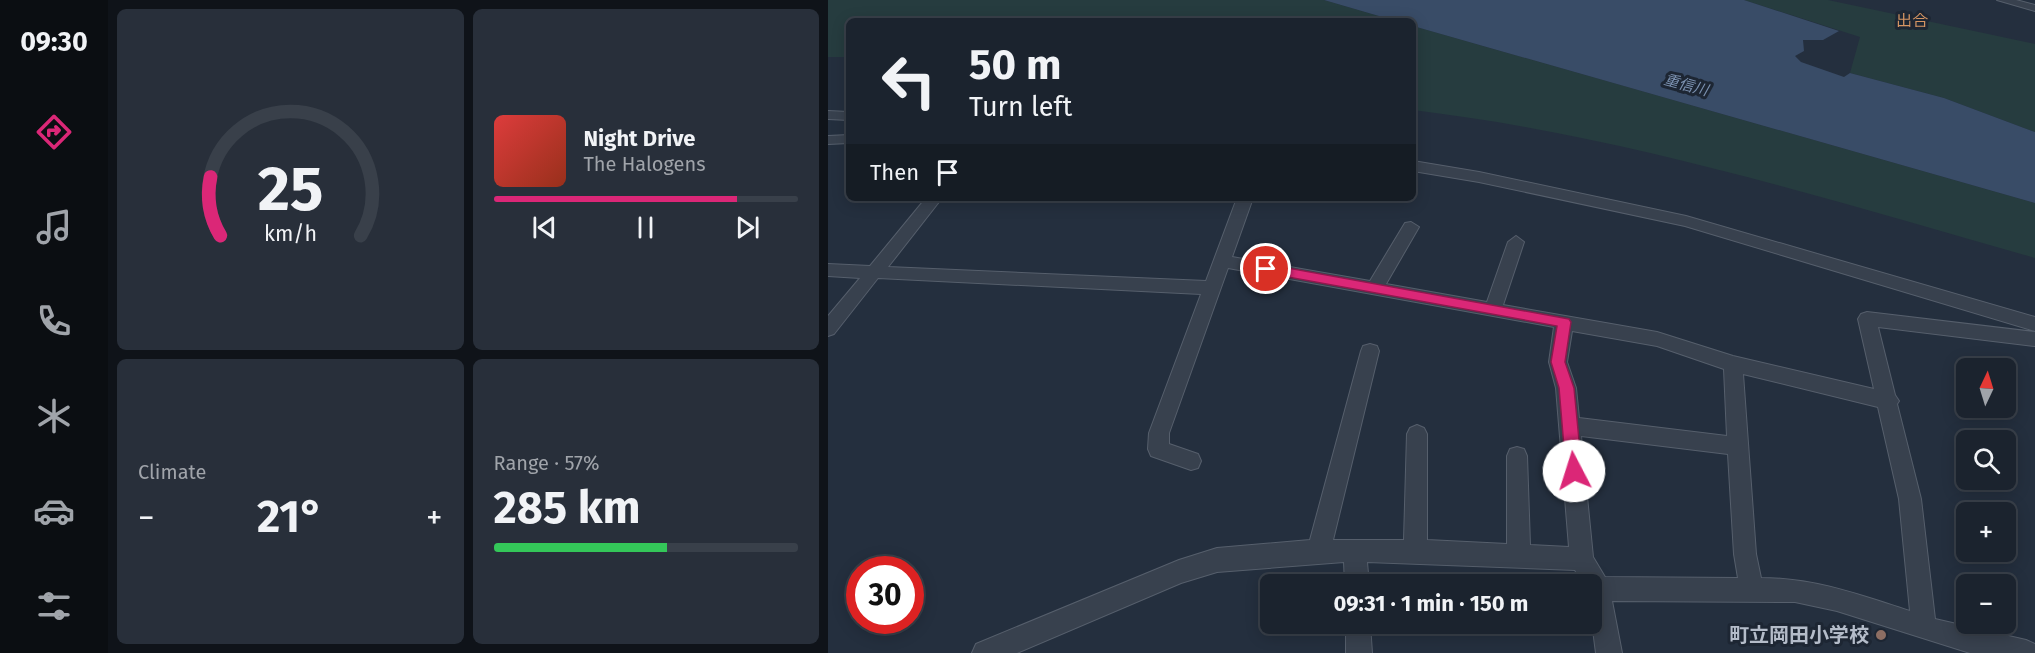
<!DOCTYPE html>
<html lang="en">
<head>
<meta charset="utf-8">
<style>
	body { margin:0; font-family:"Fira Sans","Noto Sans JP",sans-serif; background:#282f3a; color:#f1f3f6; height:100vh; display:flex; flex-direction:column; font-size:22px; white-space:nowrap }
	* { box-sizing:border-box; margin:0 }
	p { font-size:20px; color:#a0a4aa }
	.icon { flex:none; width:33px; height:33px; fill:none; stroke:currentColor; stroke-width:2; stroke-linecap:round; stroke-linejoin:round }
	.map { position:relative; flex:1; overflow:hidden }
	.sheet { display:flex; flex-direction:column; gap:9px; padding:9px; background:#0f1319; width:720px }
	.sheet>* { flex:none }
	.guide { position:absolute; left:18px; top:18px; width:570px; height:183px; border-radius:9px; box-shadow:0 3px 15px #0003,0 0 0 2px #39404a; background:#1b232e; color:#f1f3f6; overflow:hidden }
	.needle { width:39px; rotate:4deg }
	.controls { position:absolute; left:1128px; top:358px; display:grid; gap:12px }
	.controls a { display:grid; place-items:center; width:60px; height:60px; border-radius:9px; background:#1b232e; box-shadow:0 3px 15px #0003,0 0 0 2px #39404a; font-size:30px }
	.speed { position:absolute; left:18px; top:556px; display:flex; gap:12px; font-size:30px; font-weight:700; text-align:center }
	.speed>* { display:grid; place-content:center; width:78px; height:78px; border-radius:50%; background:#1b232e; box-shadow:0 3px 15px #0003,0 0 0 2px #39404a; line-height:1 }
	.speed .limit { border:9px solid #d22; background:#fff; color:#111 }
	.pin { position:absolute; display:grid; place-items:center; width:51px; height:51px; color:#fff; margin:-26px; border:3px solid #fff; border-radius:50%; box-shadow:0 2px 6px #0007 }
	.me { position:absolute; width:66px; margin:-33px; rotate:355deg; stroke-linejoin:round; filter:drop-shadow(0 0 4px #0008) }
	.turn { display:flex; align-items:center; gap:21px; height:126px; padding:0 24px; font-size:27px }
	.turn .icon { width:78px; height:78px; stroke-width:2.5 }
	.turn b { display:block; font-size:42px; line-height:51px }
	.then { display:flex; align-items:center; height:57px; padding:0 24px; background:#0003; gap:12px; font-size:22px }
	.big { font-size:45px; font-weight:700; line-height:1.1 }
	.sheet .card { flex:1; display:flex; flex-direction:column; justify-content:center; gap:9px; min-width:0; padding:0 21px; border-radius:9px; background:#282f3a }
	.sheet .dial { align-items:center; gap:0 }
	.dial svg { height:156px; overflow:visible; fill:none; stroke:#39404a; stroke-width:7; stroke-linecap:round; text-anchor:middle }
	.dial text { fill:#f1f3f6; stroke:none }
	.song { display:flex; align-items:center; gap:18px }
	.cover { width:72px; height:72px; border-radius:9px; background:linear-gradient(135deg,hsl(0 70% 55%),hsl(10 70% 35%)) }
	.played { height:6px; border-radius:3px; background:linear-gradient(90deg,#db2777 80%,#39404a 80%) }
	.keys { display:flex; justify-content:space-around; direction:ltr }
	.heat { display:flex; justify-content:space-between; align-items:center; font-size:33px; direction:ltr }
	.charge { height:9px; border-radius:4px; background:linear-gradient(90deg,#34c759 57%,#39404a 0) }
	.sheet .tiles { flex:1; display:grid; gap:9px; grid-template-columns:repeat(2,1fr) }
	.trip { position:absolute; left:432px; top:574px; width:342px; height:60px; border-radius:9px; background:#1b232e; box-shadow:0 3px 15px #0003,0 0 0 2px #39404a; font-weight:700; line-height:60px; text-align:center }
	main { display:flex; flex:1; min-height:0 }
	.menu { display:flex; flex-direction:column; width:108px; justify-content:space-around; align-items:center; background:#0b0e12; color:#a0a4aa }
	.menu .icon { width:42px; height:42px }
	.menu .selected { color:#db2777 }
	.menu b { font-size:27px; color:#f1f3f6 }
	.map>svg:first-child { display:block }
	.green { fill:#263c3f }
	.water { fill:#394c67 }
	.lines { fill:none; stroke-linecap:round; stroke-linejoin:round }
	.street-casing { stroke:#565f6c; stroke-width:2 }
	.street { fill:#38414e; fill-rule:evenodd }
	.route { fill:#db2777; stroke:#8e194d; stroke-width:1.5 }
	.education-dot { fill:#8d6e63; stroke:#1d2633; stroke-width:2 }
	.labels { text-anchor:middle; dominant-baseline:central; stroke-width:6; stroke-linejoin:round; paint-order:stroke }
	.far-water-label { font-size:15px; font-style:italic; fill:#7c92b1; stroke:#1d2633 }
	.far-quarter-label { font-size:16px; fill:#d59563; stroke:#1d2633 }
	.near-poi-label { font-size:20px; font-weight:bold; fill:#b4bcc9; stroke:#1d2633; text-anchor:end }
</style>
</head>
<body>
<main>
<nav class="menu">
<b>09:30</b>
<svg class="icon selected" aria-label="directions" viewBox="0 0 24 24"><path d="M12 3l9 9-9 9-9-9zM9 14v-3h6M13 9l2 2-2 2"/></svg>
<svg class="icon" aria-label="music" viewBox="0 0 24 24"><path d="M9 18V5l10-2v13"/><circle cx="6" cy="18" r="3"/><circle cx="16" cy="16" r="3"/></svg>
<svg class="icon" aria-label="phone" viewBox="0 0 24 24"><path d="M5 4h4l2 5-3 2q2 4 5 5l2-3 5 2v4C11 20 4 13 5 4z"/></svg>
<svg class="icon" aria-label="climate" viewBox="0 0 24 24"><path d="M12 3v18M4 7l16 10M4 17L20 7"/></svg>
<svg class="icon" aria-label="car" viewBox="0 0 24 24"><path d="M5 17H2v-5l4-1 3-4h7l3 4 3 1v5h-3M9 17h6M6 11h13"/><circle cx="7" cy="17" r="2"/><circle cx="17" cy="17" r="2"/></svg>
<svg class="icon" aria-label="filters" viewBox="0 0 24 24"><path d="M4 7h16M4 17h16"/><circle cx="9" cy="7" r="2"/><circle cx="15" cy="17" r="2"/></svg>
</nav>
<section class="sheet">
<div class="tiles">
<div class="card dial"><svg viewBox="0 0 100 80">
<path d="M14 69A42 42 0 1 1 86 69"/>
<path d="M14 69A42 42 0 0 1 9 39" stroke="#db2777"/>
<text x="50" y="56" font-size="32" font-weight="700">25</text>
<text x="50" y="72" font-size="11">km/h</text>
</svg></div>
<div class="card">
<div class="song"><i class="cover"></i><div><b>Night Drive</b><p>The Halogens</p></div></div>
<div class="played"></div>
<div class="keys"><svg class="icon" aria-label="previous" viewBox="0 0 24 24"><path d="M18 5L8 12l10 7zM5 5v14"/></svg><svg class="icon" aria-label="pause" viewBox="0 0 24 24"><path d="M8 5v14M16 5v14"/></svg><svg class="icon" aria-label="next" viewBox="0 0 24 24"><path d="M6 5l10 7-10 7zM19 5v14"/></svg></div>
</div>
<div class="card"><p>Climate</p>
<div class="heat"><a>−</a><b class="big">21°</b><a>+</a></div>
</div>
<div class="card"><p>Range · 57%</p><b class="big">285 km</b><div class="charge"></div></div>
</div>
</section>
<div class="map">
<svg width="1207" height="653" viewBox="0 0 1207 653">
	<rect width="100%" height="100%" fill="#242f3e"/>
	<path class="green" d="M0,0H496L568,21H21V57H0Z
		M916,0H1000L1207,44V132L1116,98L1022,73L1032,37Z
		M585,26L1207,203V258C1040,210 868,158 697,127C660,120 622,115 585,110Z"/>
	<path class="water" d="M496,0H916L1011,31L995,40H975L976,51L967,56L973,62L1016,77L1022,73L1116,98L1207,132V203L585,26V21H568Z"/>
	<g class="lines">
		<g class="street-casing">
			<path id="street" d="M1169,0H1188L1207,5V11Z
				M0,111L21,112V120L0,119Z
				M21,135V143L0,144V136Z
				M585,161L651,172L858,216L1207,317V331L857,226L651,182L585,171Z
				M98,198H114L60,267L378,281L409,198H425L404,257L542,281L577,223L583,222L591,227L558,284L659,302L680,242L688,236L696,242L675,305L829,332L905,356L1046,389L1030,319L1033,314L1039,312L1207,332V346L1050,327L1067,395L1071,401L1069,404L1093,499L1107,619L1198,640L1207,644V653H1142L1009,611L967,602L784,601L794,653H768L764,622V585H755L747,570L539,562L541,585H517L516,562L389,572L353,583L189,653H144L148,644L351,560L389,548L482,540L533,351L535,346L542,344L549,346L551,351L505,540H576L579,434L582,428L589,425L596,428L599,434V540L679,544V456L682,449L689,447L696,449L699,456L702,545L741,547L728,388L721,362L726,327L400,268L341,433V444L370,454L373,461L370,468L363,470L323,456L320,449L321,433L373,294L50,278L6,334L0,336V316L32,278L0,276V264L42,266ZM744,331L829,346L896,369L899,436L751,418L748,388L739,362ZM915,374L1050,407L1071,499L1082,611C1032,595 986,578 933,578L928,554ZM753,436L900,454L906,554L910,578L777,577L765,557Z
				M518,624H542L544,653H518Z"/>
		</g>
		<use href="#street" class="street"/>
	</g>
	<path class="route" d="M438,264L741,319L743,322L737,362L746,388L754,471L751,476L746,478L740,476L738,471L731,388L723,362L729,326L433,272V266Z"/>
	<circle class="education-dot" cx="1053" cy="635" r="6"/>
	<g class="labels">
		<g class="far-water-label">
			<text transform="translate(858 85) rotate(15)">重信川</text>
		</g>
		<g class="far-quarter-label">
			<text x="1084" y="20">出合</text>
		</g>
		<g class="near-poi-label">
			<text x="1041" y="635">町立岡田小学校</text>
		</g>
	</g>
</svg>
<div class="controls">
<a><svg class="needle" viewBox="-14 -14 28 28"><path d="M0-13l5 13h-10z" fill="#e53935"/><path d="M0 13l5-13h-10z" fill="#a0a4aa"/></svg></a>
<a><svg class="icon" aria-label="search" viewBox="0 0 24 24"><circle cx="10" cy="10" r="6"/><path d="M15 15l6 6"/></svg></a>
<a>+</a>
<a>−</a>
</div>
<div class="speed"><div class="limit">30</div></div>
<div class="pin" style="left:438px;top:269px;background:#d93025"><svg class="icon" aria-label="arrive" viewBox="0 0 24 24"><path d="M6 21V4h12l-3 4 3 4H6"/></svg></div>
<svg class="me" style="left:746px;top:471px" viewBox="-20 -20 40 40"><circle r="19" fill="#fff"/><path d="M0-13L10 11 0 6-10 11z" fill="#db2777"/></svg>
<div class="trip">09:31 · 1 min · 150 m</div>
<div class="guide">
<div class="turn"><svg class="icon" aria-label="left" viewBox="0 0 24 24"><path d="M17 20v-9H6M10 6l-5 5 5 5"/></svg><div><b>50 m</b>Turn left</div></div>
<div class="then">Then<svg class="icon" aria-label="arrive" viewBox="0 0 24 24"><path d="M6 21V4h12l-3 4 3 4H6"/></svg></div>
</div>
</div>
</main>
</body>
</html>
